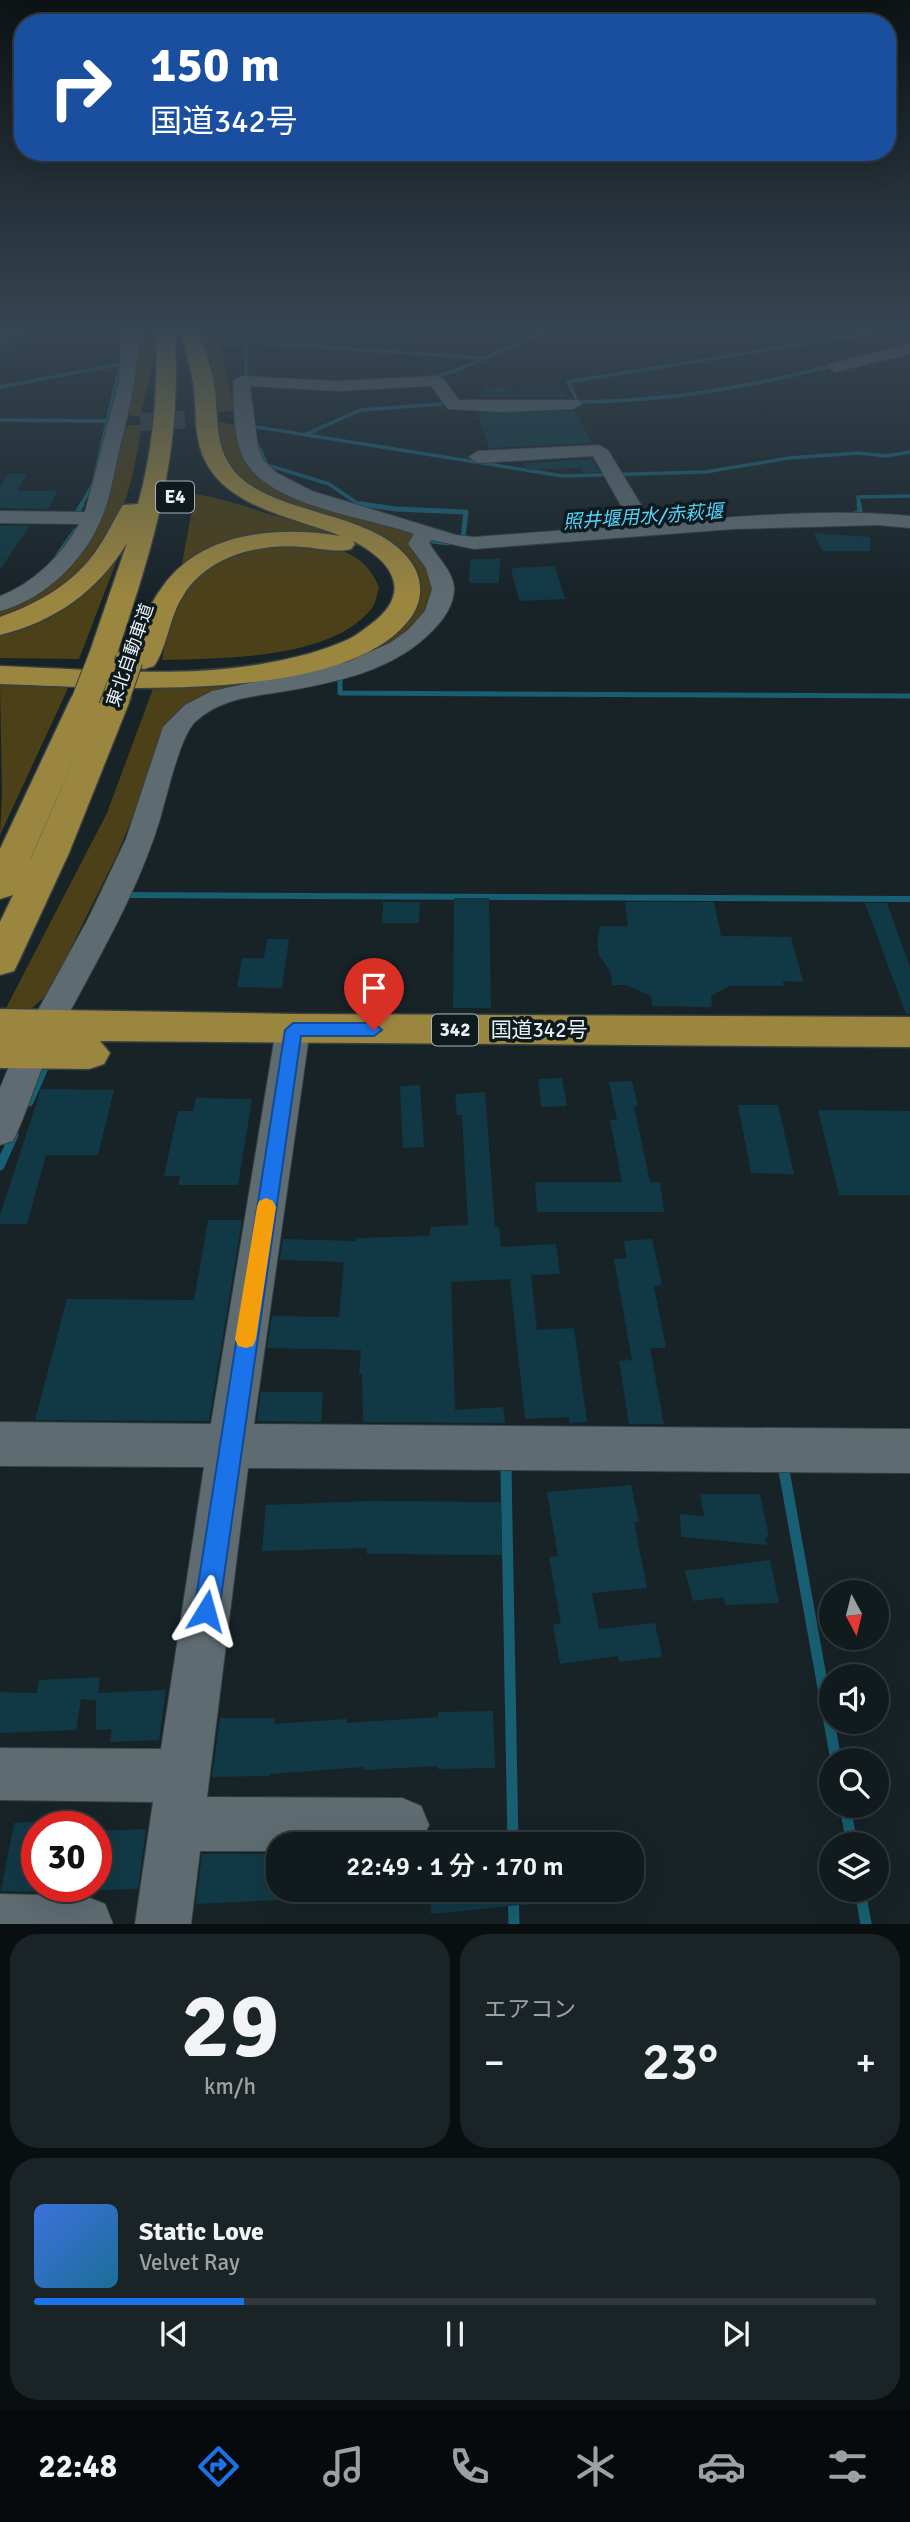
<!DOCTYPE html>
<html lang="ja">
<head>
<meta charset="utf-8">
<style>
	body { margin:0; font-family:Signika,"Noto Sans JP",sans-serif; background:#1a2326; color:#f1f3f6; height:100vh; display:flex; flex-direction:column; font-size:26px; white-space:nowrap }
	* { box-sizing:border-box; margin:0 }
	p { font-size:23px; color:#9ca1a4 }
	.icon { flex:none; width:38px; height:38px; fill:none; stroke:currentColor; stroke-width:2; stroke-linecap:round; stroke-linejoin:round }
	.map { position:relative; height:1924px; overflow:hidden }
	.side { display:flex; flex-direction:column; gap:10px; padding:10px; background:#090e10; flex:1 }
	.side>* { flex:none }
	.top-card { position:absolute; left:14px; top:14px; width:882px; height:147px; border-radius:28px; box-shadow:0 7px 28px #0002,0 0 0 2px #30383b; background:#1a4fa0; color:#fff; overflow:hidden }
	.needle { width:46px; rotate:173deg }
	.fabs { position:absolute; left:819px; top:1580px; display:grid; gap:14px }
	.fabs a { display:grid; place-items:center; width:70px; height:70px; border-radius:50%; background:#111a1d; box-shadow:0 7px 28px #0002,0 0 0 2px #30383b; font-size:35px }
	.speed { position:absolute; left:21px; top:1811px; display:flex; gap:14px; font-size:35px; font-weight:700; text-align:center }
	.speed>* { display:grid; place-content:center; width:91px; height:91px; border-radius:50%; background:#111a1d; box-shadow:0 7px 28px #0002,0 0 0 2px #30383b; line-height:1 }
	.speed .limit { border:10px solid #d22; background:#fff; color:#111 }
	.pin { position:absolute; display:grid; place-items:center; width:60px; height:60px; color:#fff; margin:-72px -30px; border-radius:50% 50% 50% 0; rotate:-45deg; box-shadow:0 0 7px #0007 }
	.pin .icon { rotate:45deg }
	.me { position:absolute; width:77px; margin:-38px; rotate:8deg; stroke-linejoin:round; filter:drop-shadow(0 0 5px #0008) }
	.turn { display:flex; align-items:center; gap:24px; height:147px; padding:0 21px; font-size:32px }
	.turn .icon { width:91px; height:91px; stroke-width:2.5 }
	.turn b { display:block; font-size:49px; line-height:60px }
	.big { font-size:52px; font-weight:600; line-height:1.1 }
	.side .widget { flex:1; display:flex; flex-direction:column; justify-content:center; gap:10px; min-width:0; padding:0 24px; border-radius:28px; background:#1a2326 }
	.side .dial { align-items:center; gap:0 }
	.dial b { font-size:91px; line-height:1 }
	.song { display:flex; align-items:center; gap:21px }
	.cover { width:84px; height:84px; border-radius:10px; background:linear-gradient(135deg,hsl(220 70% 55%),hsl(200 70% 35%)) }
	.played { height:7px; border-radius:4px; background:linear-gradient(90deg,#1a73e8 25%,#30383b 25%) }
	.keys { display:flex; justify-content:space-around; direction:ltr }
	.heat { display:flex; justify-content:space-between; align-items:center; font-size:38px; direction:ltr }
	.side .tiles { flex:1; display:grid; gap:10px; grid-template-columns:1fr 1fr }
	.widget:last-child { grid-column:span 2 }
	.trip { position:absolute; left:266px; top:1832px; width:378px; height:70px; border-radius:28px; background:#111a1d; box-shadow:0 7px 28px #0002,0 0 0 2px #30383b; font-weight:600; line-height:70px; text-align:center }
	.tab-bar { display:flex; height:112px; justify-content:space-around; align-items:center; background:#070a0c; color:#9ca1a4 }
	.tab-bar .icon { width:49px; height:49px }
	.tab-bar .on { color:#1a73e8 }
	.tab-bar b { font-size:32px; color:#f1f3f6 }
	.map>svg:first-child { display:block }
	.green { fill:#4c4018 }
	.lines { fill:none; stroke-linecap:round; stroke-linejoin:round }
	.stream-far4 { stroke:#195f73; stroke-width:3.5 }
	.stream-far3 { stroke:#195f73; stroke-width:5 }
	.stream-far2 { stroke:#195f73; stroke-width:6 }
	.stream-far1 { stroke:#195f73; stroke-width:9 }
	.stream { stroke:#195f73; stroke-width:11 }
	.building { fill:#113945 }
	.minor-tunnel { stroke:#364246; stroke-width:18; stroke-dasharray:18 9; stroke-linecap:butt }
	.minor-casing { stroke:#363f42; stroke-width:2 }
	.highway-casing { stroke:#363f42; stroke-width:3 }
	.minor { fill:#5e6c71; fill-rule:evenodd }
	.highway { fill:#9b8640; fill-rule:evenodd }
	.highway-bridge-casing { stroke:#363f42; stroke-width:29; stroke-linecap:butt }
	.highway-bridge { stroke:#9b8640; stroke-width:27 }
	.route { fill:#1a73e8; stroke:#114b97; stroke-width:2 }
	.slow { fill:#f59e0b }
	.labels { text-anchor:middle; dominant-baseline:central; stroke-width:7; stroke-linejoin:round; paint-order:stroke }
	.far-street-label { font-size:18px; fill:#e9f1f4; stroke:#0e1a1e }
	.shield { fill:#0e1a1e; stroke:#a7b0b4; stroke-width:2 }
	.shield-label { font-size:19px; font-weight:bold; fill:#e9f1f4 }
	.far-water-label { font-size:19px; font-style:italic; fill:#55d4fa; stroke:#0e1a1e }
	.street-label { font-size:21px; fill:#e9f1f4; stroke:#0e1a1e }
</style>
</head>
<body>
<div class="map">
<svg width="910" height="1924" viewBox="0 0 910 1924">
	<rect width="100%" height="100%" fill="#172327"/>
	<path class="green" d="M134,329H153L155,345L153,362L140,417L123,415L136,349Z
		M199,329H217L234,407L231,411L215,413Z
		M216,421L235,425C238,436 239,452 246,461C273,499 371,519 418,534L410,539L412,547L438,583L432,611L410,632L358,661L278,682L233,686L216,691L153,767L117,855L48,994L30,1010H5L107,813L154,686C200,680 245,673 291,666C311,663 334,662 354,657C391,646 443,599 411,560C380,522 290,514 248,485C223,467 221,449 216,421Z
		M131,425H142C130,498 118,549 54,595C39,606 17,611 0,619V609L81,547L121,429Z
		M195,494C224,499 242,505 269,514C301,524 345,524 369,550L333,536L296,533L181,569Z
		M282,544C323,547 361,543 379,587C377,594 376,602 372,608C332,660 222,658 162,660C180,575 197,561 282,544Z
		M120,552L79,659L0,658V633C53,609 84,602 120,552Z
		M0,683L70,684L0,835L2,794Z"/>
	<g class="lines">
		<path class="stream-far4" d="M246,342V379H251
			M227,345L246,342L484,358
			M834,365C747,388 668,401 578,402L568,382L895,329
			M430,377L455,371L552,329
			M0,387L121,364
			M0,420L109,421
			M251,426L563,476L705,472L789,458L858,453L886,456L910,452
			M304,435L361,410L441,404
			M255,439L267,465L329,484L357,503L372,505
			M81,505L93,484L121,361
			M859,505L858,497L910,496"/>
		<path class="stream-far3" d="M361,504L396,509L466,512L463,538L470,539
			M852,515L860,512L859,504
			M80,520L77,513L82,504
			M423,536L432,541L448,543
			M58,555L76,530
			M340,676V693L910,696"/>
		<path class="stream-far2" d="M125,895L910,899"/>
		<path class="stream-far1" d="M29,1102L47,1061
			M0,1166L14,1135"/>
		<path class="stream" d="M783,1465L836,1760
			M506,1468L513,1844
			M845,1806L852,1844
			M513,1890L514,1924
			M860,1890L866,1924"/>
	</g>
	<path class="building" d="M27,331L42,332L0,363V349Z
		M505,386L507,391L561,390L566,397H479L486,387Z
		M575,411L592,443L489,448L477,413Z
		M592,459L599,472L585,473L580,468L527,470L523,463Z
		M8,474H27L17,491H58L48,509L0,508V486Z
		M0,526H29L0,570Z
		M814,533L870,537V551H822Z
		M470,559H500L499,583H469Z
		M555,566L565,599L519,601L511,568Z
		M454,898H489L491,1008H453Z
		M383,902H420L419,923H382Z
		M625,902H714L721,936L791,937L803,982L783,981L784,986H729L711,996L712,1007L652,1006L651,996L626,985H612L611,973L599,955L597,944L600,926H628Z
		M865,903H887L910,967V1014H906Z
		M267,939H289L282,988L237,987L242,958H264Z
		M562,1078L567,1106L541,1107L538,1079Z
		M632,1081L638,1106H634L650,1182H660L664,1212H537L535,1182H622L610,1120H617L609,1082Z
		M420,1085L424,1147L403,1148L400,1086Z
		M41,1089L114,1090L98,1155H46L27,1224H0V1215Z
		M485,1092L495,1227H499L501,1247L556,1244L560,1274L531,1275L537,1330L574,1328L587,1422L569,1423V1417L525,1419L510,1279L451,1282L455,1410L503,1407L505,1423L363,1422L362,1374H359L361,1350L267,1348L272,1316L339,1317L344,1262L280,1260L283,1239L356,1241V1238L430,1236V1227L468,1225L462,1115H457L455,1094Z
		M196,1098L252,1099L238,1185H178L180,1176H164L178,1111H193Z
		M738,1105H778L794,1174L751,1173Z
		M818,1110L910,1111V1195H839Z
		M208,1220H242L209,1421L35,1420L67,1299L194,1300Z
		M652,1239L662,1285L654,1286L666,1348H650L664,1424H629L619,1361L632,1360L614,1259L627,1258L624,1241Z
		M261,1392H323L321,1422L257,1421Z
		M631,1485L639,1522H634L647,1588L592,1593L599,1629L655,1623L662,1657L619,1662L618,1656L560,1664L553,1625L561,1623L549,1557L558,1556L547,1492Z
		M700,1494H760L769,1537H765L767,1545L681,1537L680,1514L704,1516Z
		M370,1501L501,1502L502,1555L367,1554V1548L262,1551L266,1505Z
		M770,1560L779,1603L725,1605L724,1597L693,1601L685,1571Z
		M100,1677L98,1693L166,1690L159,1740L110,1742L112,1729L96,1730V1700L81,1699L76,1730L0,1733V1692L37,1693L39,1680Z
		M493,1711L495,1768L438,1769V1766L364,1770V1767L270,1774L269,1776L212,1777L220,1718H275L274,1724L347,1719V1723L438,1717V1712Z
		M37,1822V1892L1,1891L14,1823Z
		M146,1829L138,1889L96,1890V1831Z
		M202,1854H278V1900L196,1904Z
		M430,1890H540V1903L431,1914Z"/>
	<g class="lines">
		<path class="minor-tunnel" d="M140,422L219,418"/>
		<g class="minor-casing">
			<path id="minor" d="M7,329H25L0,346V334Z
				M122,329H138C139,369 130,407 120,446C115,467 112,489 105,509C90,555 47,599 0,611V596C34,583 62,555 79,524L0,523V511L85,512L119,382Z
				M910,344V354L835,372L827,367L829,364Z
				M241,376L338,381L437,376L443,378L459,400H579L582,404L573,409L501,412L448,409L431,386L338,391L250,386L258,448L264,461L277,473L312,491L456,535L474,537L632,525L593,456L478,463L469,457L478,451L599,445L608,450L652,523C737,517 825,508 910,516V528L878,525L733,529L474,549L432,540L429,542C436,557 452,569 454,587C455,603 444,619 434,629C395,671 334,683 280,692C249,697 221,699 196,721C180,735 167,796 160,819C136,899 89,973 51,1048C36,1078 28,1111 13,1141L0,1145V1088L15,1052L88,919L126,839L163,727L185,705L212,691L347,662L390,643L408,630L425,611L432,589L426,568L408,544L414,534C366,516 264,507 242,455C233,433 234,405 233,381Z
				M293,1017L305,1020L310,1029L254,1424L910,1429V1473L248,1468L207,1797L402,1798L421,1806L429,1825L420,1844H278V1851H200L191,1924H135L153,1802L0,1800V1748L161,1749L204,1467L0,1466V1422L211,1424L276,1029L281,1020Z
				M0,1894L85,1896L105,1904L113,1924H0Z"/>
		</g>
		<g class="highway-casing">
			<path id="highway" d="M156,329H174C184,450 153,547 115,660L111,666L101,669L91,666L87,660L127,543C98,591 54,622 0,635V617C39,603 75,583 98,548C108,534 114,519 123,505L138,504C154,446 158,389 156,329Z
				M179,329H197C205,349 212,369 215,390C218,414 215,440 228,462C260,518 372,506 411,562C423,579 423,599 412,616C349,707 100,687 0,684V666C88,669 180,679 267,663C295,658 323,651 349,639C357,635 364,629 371,624C414,592 392,561 353,541L355,544L351,549C336,553 318,548 303,547C259,543 207,556 183,596C169,617 168,646 154,666L144,669L134,666L130,660C139,635 146,608 163,586C203,531 278,526 341,536C289,515 210,506 198,439C195,424 196,407 194,391C192,370 185,349 179,329Z
				M86,689L97,692L101,698L105,692L116,689L127,692L131,698L69,853L19,961L14,971L0,975V922L13,895L0,899V849L71,698L75,692ZM86,732L33,853L29,863Z
				M0,1009L293,1014L910,1017V1047L100,1041L110,1053L104,1064L89,1069L0,1068Z"/>
		</g>
		<use href="#minor" class="minor"/>
		<use href="#highway" class="highway"/>
		<g class="highway-bridge-casing">
			<path id="highway-bridge" d="M86,698L101,660
				M116,698L129,660"/>
		</g>
		<use href="#highway-bridge" class="highway-bridge"/>
	</g>
	<linearGradient id="sky" x2="0" y2="1"><stop stop-color="#0d1315"/><stop offset="0.55" stop-color="#364552"/><stop offset="1" stop-color="#364552" stop-opacity="0"/></linearGradient>
	<rect width="910" height="598" fill="url(#sky)"/>
	<path class="route" d="M293,1023H374L382,1030L374,1036H301L219,1611L215,1620L206,1623L198,1620L194,1611L285,1030Z"/>
	<path class="slow" d="M266,1198L273,1201L276,1207L256,1339L253,1346L246,1348L238,1346L235,1339L257,1207L259,1201Z"/>
	<g class="labels">
		<g class="far-street-label">
			<text transform="translate(130 655) rotate(-71)">東北自動車道</text>
		</g>
		<g class="shield">
			<rect x="156" y="481.5" width="38" height="31" rx="5"/>
			<rect x="432" y="1014.5" width="46" height="31" rx="5"/>
		</g>
		<g class="shield-label">
			<text x="175" y="497">E4</text>
			<text x="455" y="1030">342</text>
		</g>
		<g class="far-water-label">
			<text transform="translate(643 517) rotate(-4)">照井堰用水/赤萩堰</text>
		</g>
		<g class="street-label">
			<text x="539" y="1030">国道342号</text>
		</g>
	</g>
</svg>
<div class="fabs">
<a><svg class="needle" viewBox="-14 -14 28 28"><path d="M0-13l5 13h-10z" fill="#e53935"/><path d="M0 13l5-13h-10z" fill="#9ca1a4"/></svg></a>
<a><svg class="icon" aria-label="sound" viewBox="0 0 24 24"><path d="M4 9h4l5-4v14l-5-4H4zM17 9q2 3 0 6"/></svg></a>
<a><svg class="icon" aria-label="search" viewBox="0 0 24 24"><circle cx="10" cy="10" r="6"/><path d="M15 15l6 6"/></svg></a>
<a><svg class="icon" aria-label="layers" viewBox="0 0 24 24"><path d="M12 4l9 5-9 5-9-5zM3 14l9 5 9-5"/></svg></a>
</div>
<div class="speed"><div class="limit">30</div></div>
<div class="pin" style="left:374px;top:1030px;background:#d93025"><svg class="icon" aria-label="arrive" viewBox="0 0 24 24"><path d="M6 21V4h12l-3 4 3 4H6"/></svg></div>
<svg class="me" style="left:206px;top:1611px" viewBox="-20 -20 40 40"><path d="M0-17L14 15 0 8-14 15z" fill="#1a73e8" stroke="#fff" stroke-width="4"/></svg>
<div class="trip">22:49 · 1 分 · 170 m</div>
<div class="top-card">
<div class="turn"><svg class="icon" aria-label="right" viewBox="0 0 24 24"><path d="M7 20v-9h11M14 6l5 5-5 5"/></svg><div><b>150 m</b>国道342号</div></div>
</div>
</div>
<section class="side">
<div class="tiles">
<div class="widget dial"><b>29</b><p>km/h</p></div>
<div class="widget"><p>エアコン</p>
<div class="heat"><a>−</a><b class="big">23°</b><a>+</a></div>
</div>
<div class="widget">
<div class="song"><i class="cover"></i><div><b>Static Love</b><p>Velvet Ray</p></div></div>
<div class="played"></div>
<div class="keys"><svg class="icon" aria-label="previous" viewBox="0 0 24 24"><path d="M18 5L8 12l10 7zM5 5v14"/></svg><svg class="icon" aria-label="pause" viewBox="0 0 24 24"><path d="M8 5v14M16 5v14"/></svg><svg class="icon" aria-label="next" viewBox="0 0 24 24"><path d="M6 5l10 7-10 7zM19 5v14"/></svg></div>
</div>
</div>
</section>
<nav class="tab-bar">
<b>22:48</b>
<svg class="icon on" aria-label="directions" viewBox="0 0 24 24"><path d="M12 3l9 9-9 9-9-9zM9 14v-3h6M13 9l2 2-2 2"/></svg>
<svg class="icon" aria-label="music" viewBox="0 0 24 24"><path d="M9 18V5l10-2v13"/><circle cx="6" cy="18" r="3"/><circle cx="16" cy="16" r="3"/></svg>
<svg class="icon" aria-label="phone" viewBox="0 0 24 24"><path d="M5 4h4l2 5-3 2q2 4 5 5l2-3 5 2v4C11 20 4 13 5 4z"/></svg>
<svg class="icon" aria-label="climate" viewBox="0 0 24 24"><path d="M12 3v18M4 7l16 10M4 17L20 7"/></svg>
<svg class="icon" aria-label="car" viewBox="0 0 24 24"><path d="M5 17H2v-5l4-1 3-4h7l3 4 3 1v5h-3M9 17h6M6 11h13"/><circle cx="7" cy="17" r="2"/><circle cx="17" cy="17" r="2"/></svg>
<svg class="icon" aria-label="filters" viewBox="0 0 24 24"><path d="M4 7h16M4 17h16"/><circle cx="9" cy="7" r="2"/><circle cx="15" cy="17" r="2"/></svg>
</nav>
</body>
</html>
